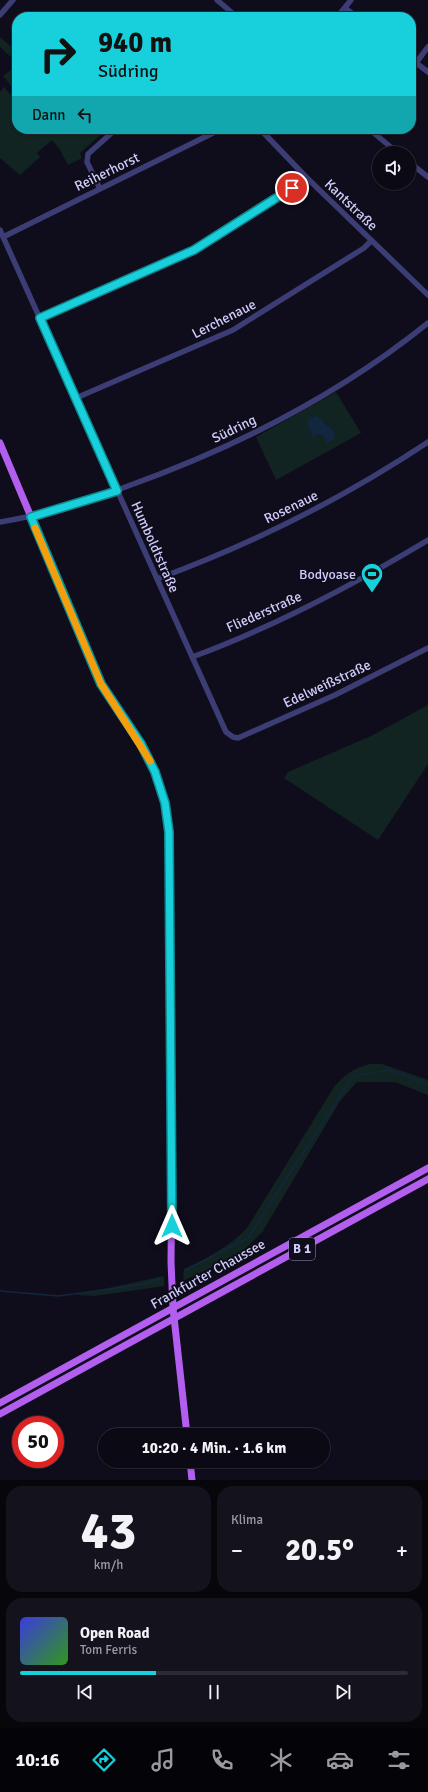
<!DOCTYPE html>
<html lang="de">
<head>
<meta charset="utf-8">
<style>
	body { margin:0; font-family:Signika,sans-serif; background:#14131d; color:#f1f3f6; height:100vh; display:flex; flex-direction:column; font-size:15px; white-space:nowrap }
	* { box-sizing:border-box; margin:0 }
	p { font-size:13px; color:#9a9aa0 }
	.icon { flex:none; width:22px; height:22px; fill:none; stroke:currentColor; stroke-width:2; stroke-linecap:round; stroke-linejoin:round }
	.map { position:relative; height:1480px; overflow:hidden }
	.drawer { display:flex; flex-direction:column; gap:6px; padding:6px; background:#06060b; flex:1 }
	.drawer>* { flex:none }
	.top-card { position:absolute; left:12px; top:12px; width:404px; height:122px; border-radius:16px; box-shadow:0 1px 3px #0004,0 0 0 1px #2b2b34; background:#17d0db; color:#111; overflow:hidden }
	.buttons { position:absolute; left:372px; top:146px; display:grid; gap:8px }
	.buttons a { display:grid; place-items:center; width:44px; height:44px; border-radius:50%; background:#0b0a14; box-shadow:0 1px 3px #0004,0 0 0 1px #2b2b34; font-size:20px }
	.speed { position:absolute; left:12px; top:1416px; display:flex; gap:8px; font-size:20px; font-weight:700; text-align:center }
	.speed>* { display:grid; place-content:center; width:52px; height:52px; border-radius:50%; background:#0b0a14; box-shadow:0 1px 3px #0004,0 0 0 1px #2b2b34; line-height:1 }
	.speed .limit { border:6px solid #d22; background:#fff; color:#111 }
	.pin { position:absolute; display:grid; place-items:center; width:34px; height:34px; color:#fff; margin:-17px; border:2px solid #fff; border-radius:50%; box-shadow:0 1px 4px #0007 }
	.me { position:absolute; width:44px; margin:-22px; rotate:0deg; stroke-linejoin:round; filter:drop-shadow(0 0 3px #0008) }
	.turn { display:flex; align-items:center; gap:14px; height:84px; padding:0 20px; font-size:18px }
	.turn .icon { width:52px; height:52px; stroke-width:2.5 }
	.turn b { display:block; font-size:28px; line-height:34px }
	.then { display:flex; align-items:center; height:38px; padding:0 20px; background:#0003; gap:8px; font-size:15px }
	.big { font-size:30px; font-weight:700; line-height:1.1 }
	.drawer .widget { flex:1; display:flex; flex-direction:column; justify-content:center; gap:6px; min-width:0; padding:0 14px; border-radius:16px; background:#14131d }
	.drawer .dial { align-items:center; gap:0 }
	.dial b { font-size:52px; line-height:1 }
	.song { display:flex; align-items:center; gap:12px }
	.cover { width:48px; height:48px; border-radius:6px; background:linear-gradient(135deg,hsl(240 70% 55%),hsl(110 70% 35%)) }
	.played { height:4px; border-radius:2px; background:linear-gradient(90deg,#17d0db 35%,#2b2b34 35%) }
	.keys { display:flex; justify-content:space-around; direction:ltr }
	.heat { display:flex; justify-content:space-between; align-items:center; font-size:22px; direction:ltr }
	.drawer .tiles { flex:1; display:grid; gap:6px; grid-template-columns:1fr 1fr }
	.widget:last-child { grid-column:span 2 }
	.trip { position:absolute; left:98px; top:1428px; width:232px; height:40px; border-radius:20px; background:#0b0a14; box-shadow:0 1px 3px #0004,0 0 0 1px #2b2b34; font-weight:700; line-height:40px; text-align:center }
	.tabs { display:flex; height:64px; justify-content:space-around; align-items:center; background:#040408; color:#9a9aa0 }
	.tabs .icon { width:28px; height:28px }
	.tabs .selected { color:#17d0db }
	.tabs b { font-size:18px; color:#f1f3f6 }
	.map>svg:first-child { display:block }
	.green { fill:#112422; fill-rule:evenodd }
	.water { fill:#12263f }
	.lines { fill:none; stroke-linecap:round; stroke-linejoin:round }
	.stream { stroke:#12263f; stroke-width:1.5 }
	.minor { stroke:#3c3d75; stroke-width:5.5 }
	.major { stroke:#b25eee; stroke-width:7 }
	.route-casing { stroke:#0f878e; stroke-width:10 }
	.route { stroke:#17d0db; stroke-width:7 }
	.slow { stroke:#f59e0b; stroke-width:7 }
	.labels { text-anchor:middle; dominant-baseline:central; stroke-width:4; stroke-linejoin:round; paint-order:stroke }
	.shield { fill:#0f0d1b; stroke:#9593b7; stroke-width:1 }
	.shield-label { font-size:13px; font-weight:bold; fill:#cfccfa }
	.street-label { font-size:14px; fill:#cfccfa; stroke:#0f0d1b }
	.poi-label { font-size:14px; fill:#cfccfa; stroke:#0f0d1b; text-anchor:end }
</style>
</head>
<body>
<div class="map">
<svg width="428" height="1480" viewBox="0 0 428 1480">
	<rect width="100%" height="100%" fill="#0f0d1b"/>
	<path class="green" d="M0,37L17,52V59L15,61L0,47Z
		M11,70L17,77V84L12,87L3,76Z
		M4,87L10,94L17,87V129H107L80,153L82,158L68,165L59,148L52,140L37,153L40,157L20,175L0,158V92Z
		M336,392L361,433L276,480L256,437ZM324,421L328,426L324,437L318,434L313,437Z
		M428,705V764L378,840L284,778L288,772L373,735Z
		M370,1064H382L428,1080V1095L395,1082H357L340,1101L263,1231L244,1250L209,1269L183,1281L184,1269C207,1258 229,1247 247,1228L334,1087C345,1074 354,1068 370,1064Z
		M164,1276V1286L95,1296L76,1295Z"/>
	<path class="water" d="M316,416C324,420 328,427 335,432L333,440L327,443L324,437L318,434L313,438L307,423L310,418Z"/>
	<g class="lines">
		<path class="stream" d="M186,1270L248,1238L353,1076L389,1070L428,1084
			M0,1291L59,1296L145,1284L160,1278"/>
		<path class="minor" d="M217,0L237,17
			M345,8L357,17
			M0,15L13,0
			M337,17L351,0
			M411,59L428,72
			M416,63L428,47
			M260,129L306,177L428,295
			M369,129L398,153
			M409,162L428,177
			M100,189L87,162L88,154L116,129
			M0,230L226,732L233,737L238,738L335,695L428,648
			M3,237L221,129
			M40,318L194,249L292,188L306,177
			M76,398L233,330L364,248L371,241
			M0,522C44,515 86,502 128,486C234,448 340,394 428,323
			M157,579C252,544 344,498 428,442
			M192,657C274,627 353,585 428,540"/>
		<path class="major" d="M0,443L101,684L141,744L155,772L165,803L169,832L172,1169L171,1262L173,1308L187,1435
			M0,1403L428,1168
			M0,1414L428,1179
			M190,1461L192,1480"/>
	</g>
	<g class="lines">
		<g class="route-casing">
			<path id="route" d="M172,1226L169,832L165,803L155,772L141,744L101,684L31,517L117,491L40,318L194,250L292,188"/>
		</g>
		<use href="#route" class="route"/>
		<path class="slow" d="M35,528L101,684L150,761"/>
	</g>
	<defs>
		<g id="stadium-pin" transform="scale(1.15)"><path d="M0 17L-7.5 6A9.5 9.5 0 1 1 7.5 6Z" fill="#17d0db" stroke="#0f0d1b"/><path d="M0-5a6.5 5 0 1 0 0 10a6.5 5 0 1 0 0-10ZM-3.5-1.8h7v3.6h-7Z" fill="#111"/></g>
	</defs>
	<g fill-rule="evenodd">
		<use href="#stadium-pin" x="372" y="574"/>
	</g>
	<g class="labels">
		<rect class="shield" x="289" y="1238" width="26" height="22" rx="3"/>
		<g class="shield-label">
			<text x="302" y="1249">B 1</text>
		</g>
		<g class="street-label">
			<text transform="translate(107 172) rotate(-26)">Reiherhorst</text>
			<text transform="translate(351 205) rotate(44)">Kantstraße</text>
			<text transform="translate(224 319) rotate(-27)">Lerchenaue</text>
			<text transform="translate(234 429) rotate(-26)">Südring</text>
			<text transform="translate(291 507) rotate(-26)">Rosenaue</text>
			<text transform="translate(155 547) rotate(66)">Humboldtstraße</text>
			<text transform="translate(264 612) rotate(-24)">Fliederstraße</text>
			<text transform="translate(327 684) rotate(-25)">Edelweißstraße</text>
			<text transform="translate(208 1274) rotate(-29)">Frankfurter Chaussee</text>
		</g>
		<g class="poi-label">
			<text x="356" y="574">Bodyoase</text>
		</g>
	</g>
</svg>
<div class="buttons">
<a><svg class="icon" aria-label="sound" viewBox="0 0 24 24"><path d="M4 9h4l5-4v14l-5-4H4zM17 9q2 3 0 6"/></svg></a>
</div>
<div class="speed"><div class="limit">50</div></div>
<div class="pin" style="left:292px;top:188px;background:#d93025"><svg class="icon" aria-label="arrive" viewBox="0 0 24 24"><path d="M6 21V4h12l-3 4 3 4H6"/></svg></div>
<svg class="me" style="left:172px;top:1226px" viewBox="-20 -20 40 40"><path d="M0-17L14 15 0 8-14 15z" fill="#17d0db" stroke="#fff" stroke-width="4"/></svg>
<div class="trip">10:20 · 4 Min. · 1.6 km</div>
<div class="top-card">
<div class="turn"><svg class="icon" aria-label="right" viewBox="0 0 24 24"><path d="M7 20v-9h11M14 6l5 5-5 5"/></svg><div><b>940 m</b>Südring</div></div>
<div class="then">Dann<svg class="icon" aria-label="left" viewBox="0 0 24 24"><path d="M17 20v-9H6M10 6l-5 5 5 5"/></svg></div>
</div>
</div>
<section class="drawer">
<div class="tiles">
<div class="widget dial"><b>43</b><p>km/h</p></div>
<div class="widget"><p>Klima</p>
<div class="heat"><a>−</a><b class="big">20.5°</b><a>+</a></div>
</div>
<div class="widget">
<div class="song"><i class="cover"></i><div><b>Open Road</b><p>Tom Ferris</p></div></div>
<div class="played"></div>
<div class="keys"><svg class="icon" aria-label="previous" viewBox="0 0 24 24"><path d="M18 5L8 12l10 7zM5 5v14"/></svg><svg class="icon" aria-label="pause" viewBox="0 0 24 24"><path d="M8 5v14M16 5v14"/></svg><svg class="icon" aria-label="next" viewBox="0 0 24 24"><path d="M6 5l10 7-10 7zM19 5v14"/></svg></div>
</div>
</div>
</section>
<nav class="tabs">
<b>10:16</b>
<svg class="icon selected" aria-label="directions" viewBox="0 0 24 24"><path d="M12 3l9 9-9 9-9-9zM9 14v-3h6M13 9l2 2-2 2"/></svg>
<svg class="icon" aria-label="music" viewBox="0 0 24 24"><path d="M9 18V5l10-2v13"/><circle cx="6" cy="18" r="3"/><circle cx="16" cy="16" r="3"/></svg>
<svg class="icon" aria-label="phone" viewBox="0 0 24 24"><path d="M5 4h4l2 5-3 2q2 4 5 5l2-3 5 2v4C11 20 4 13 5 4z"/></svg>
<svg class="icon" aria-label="climate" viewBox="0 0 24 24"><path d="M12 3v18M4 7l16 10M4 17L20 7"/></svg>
<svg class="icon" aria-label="car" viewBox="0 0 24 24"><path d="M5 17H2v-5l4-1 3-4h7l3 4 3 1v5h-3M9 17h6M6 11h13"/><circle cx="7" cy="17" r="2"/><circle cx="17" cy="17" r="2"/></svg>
<svg class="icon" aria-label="filters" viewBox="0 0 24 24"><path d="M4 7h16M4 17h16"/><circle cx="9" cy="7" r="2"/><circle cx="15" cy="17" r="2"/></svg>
</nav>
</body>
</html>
